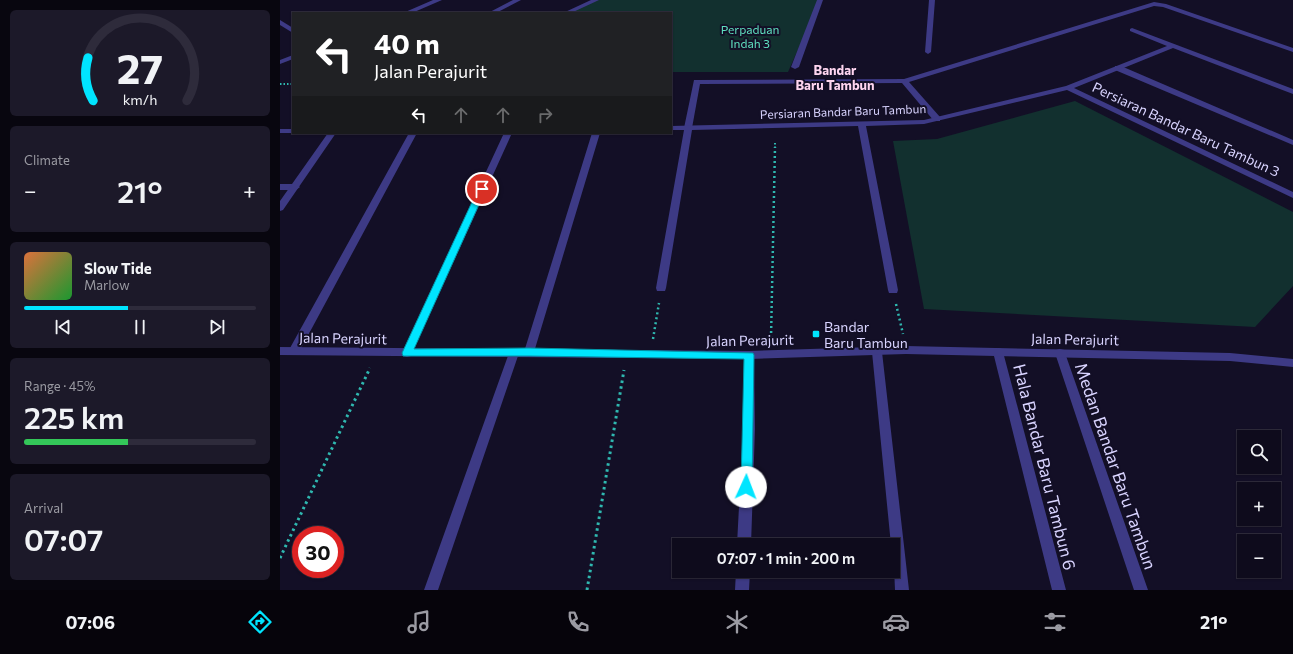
<!DOCTYPE html>
<html lang="en">
<head>
<meta charset="utf-8">
<style>
	body { margin:0; font-family:Commissioner,sans-serif; background:#1c1929; color:#f1f3f6; height:100vh; display:flex; flex-direction:column; font-size:15px; white-space:nowrap }
	* { box-sizing:border-box; margin:0 }
	p { font-size:13px; color:#9b9ba3 }
	.icon { flex:none; width:22px; height:22px; fill:none; stroke:currentColor; stroke-width:2; stroke-linecap:round; stroke-linejoin:round }
	.map { position:relative; flex:1; overflow:hidden }
	.sheet { display:flex; flex-direction:column; gap:10px; padding:10px; background:#08060f; width:280px }
	.sheet>* { flex:none }
	.guide { position:absolute; left:12px; top:12px; width:380px; height:122px; border-radius:0px; box-shadow:0 1px 3px #0004,0 0 0 1px #2e2b3b; background:#202124; color:#fff; overflow:hidden }
	.fabs { position:absolute; left:957px; top:430px; display:grid; gap:8px }
	.fabs a { display:grid; place-items:center; width:44px; height:44px; border-radius:0px; background:#0e0b1c; box-shadow:0 1px 3px #0004,0 0 0 1px #2e2b3b; font-size:20px }
	.speed { position:absolute; left:12px; top:526px; display:flex; gap:8px; font-size:20px; font-weight:700; text-align:center }
	.speed>* { display:grid; place-content:center; width:52px; height:52px; border-radius:50%; background:#0e0b1c; box-shadow:0 1px 3px #0004,0 0 0 1px #2e2b3b; line-height:1 }
	.speed .limit { border:6px solid #d22; background:#fff; color:#111 }
	.pin { position:absolute; display:grid; place-items:center; width:34px; height:34px; color:#fff; margin:-17px; border:2px solid #fff; border-radius:50%; box-shadow:0 1px 4px #0007 }
	.me { position:absolute; width:44px; margin:-22px; rotate:2deg; stroke-linejoin:round; filter:drop-shadow(0 0 3px #0008) }
	.turn { display:flex; align-items:center; gap:14px; height:84px; padding:0 16px; font-size:18px }
	.turn .icon { width:52px; height:52px; stroke-width:2.5 }
	.turn b { display:block; font-size:28px; line-height:34px }
	.lanes { display:flex; align-items:center; height:38px; padding:0 16px; background:#0003; justify-content:center; gap:20px; direction:ltr }
	.lanes .off { opacity:.35 }
	.big { font-size:30px; font-weight:600; line-height:1.1 }
	.sheet .card { flex:1; display:flex; flex-direction:column; justify-content:center; gap:6px; min-width:0; padding:0 14px; border-radius:6px; background:#1c1929 }
	.sheet .dial { align-items:center; gap:0 }
	.dial svg { height:104px; overflow:visible; fill:none; stroke:#2e2b3b; stroke-width:7; stroke-linecap:round; text-anchor:middle }
	.dial text { fill:#f1f3f6; stroke:none }
	.song { display:flex; align-items:center; gap:12px }
	.cover { width:48px; height:48px; border-radius:6px; background:linear-gradient(135deg,hsl(20 70% 55%),hsl(130 70% 35%)) }
	.played { height:4px; border-radius:2px; background:linear-gradient(90deg,#00e5ff 45%,#2e2b3b 45%) }
	.keys { display:flex; justify-content:space-around; direction:ltr }
	.heat { display:flex; justify-content:space-between; align-items:center; font-size:22px; direction:ltr }
	.charge { height:6px; border-radius:3px; background:linear-gradient(90deg,#34c759 45%,#2e2b3b 0) }
	.trip { position:absolute; left:392px; top:538px; width:228px; height:40px; border-radius:0px; background:#0e0b1c; box-shadow:0 1px 3px #0004,0 0 0 1px #2e2b3b; font-weight:600; line-height:40px; text-align:center }
	.dock { display:flex; height:64px; justify-content:space-around; align-items:center; background:#06040b; color:#9b9ba3 }
	.dock .icon { width:28px; height:28px }
	.dock .current { color:#00e5ff }
	.dock b { font-size:18px; color:#f1f3f6 }
	main { display:flex; flex:1; min-height:0 }
	.map>svg:first-child { display:block }
	.green { fill:#12302f }
	.lines { fill:none; stroke-linecap:round; stroke-linejoin:round }
	.path-far2 { stroke:#2fb8b0; stroke-width:2; stroke-dasharray:1.5 2; stroke-linecap:butt }
	.path-far1 { stroke:#2fb8b0; stroke-width:2.5; stroke-dasharray:2 3; stroke-linecap:butt }
	.path { stroke:#2fb8b0; stroke-width:3; stroke-dasharray:2.5 3.5; stroke-linecap:butt }
	.service { fill:#3d3a85; fill-rule:evenodd }
	.minor { fill:#3d3a85; fill-rule:evenodd }
	.tertiary { fill:#3d3a85; fill-rule:evenodd }
	.route { fill:#00e5ff; stroke:#0095a6 }
	.poi-dot { fill:#00e5ff; stroke:#130f26; stroke-width:1.5 }
	.labels { text-anchor:middle; dominant-baseline:central; stroke-width:4; stroke-linejoin:round; paint-order:stroke }
	.far-park-label { font-size:12px; fill:#5fe0c0; stroke:#130f26 }
	.far-street-label { font-size:12px; fill:#d9d4ff; stroke:#130f26 }
	.far-neighbourhood-label { font-size:13px; font-weight:bold; fill:#ffd6f0; stroke:#130f26 }
	.street-label { font-size:14px; fill:#d9d4ff; stroke:#130f26 }
	.poi-label { font-size:14px; fill:#d9d4ff; stroke:#130f26; text-anchor:start }
	.near-street-label { font-size:17px; fill:#d9d4ff; stroke:#130f26 }
</style>
</head>
<body>
<main>
<section class="sheet">
<div class="card dial"><svg viewBox="0 0 100 80">
<path d="M14 69A42 42 0 1 1 86 69"/>
<path d="M14 69A42 42 0 0 1 10 36" stroke="#00e5ff"/>
<text x="50" y="56" font-size="32" font-weight="700">27</text>
<text x="50" y="72" font-size="11">km/h</text>
</svg></div>
<div class="card"><p>Climate</p>
<div class="heat"><a>−</a><b class="big">21°</b><a>+</a></div>
</div>
<div class="card">
<div class="song"><i class="cover"></i><div><b>Slow Tide</b><p>Marlow</p></div></div>
<div class="played"></div>
<div class="keys"><svg class="icon" aria-label="previous" viewBox="0 0 24 24"><path d="M18 5L8 12l10 7zM5 5v14"/></svg><svg class="icon" aria-label="pause" viewBox="0 0 24 24"><path d="M8 5v14M16 5v14"/></svg><svg class="icon" aria-label="next" viewBox="0 0 24 24"><path d="M6 5l10 7-10 7zM19 5v14"/></svg></div>
</div>
<div class="card"><p>Range · 45%</p><b class="big">225 km</b><div class="charge"></div></div>
<div class="card"><p>Arrival</p><b class="big">07:07</b></div>
</section>
<div class="map">
<svg width="1013" height="590" viewBox="0 0 1013 590">
	<rect width="100%" height="100%" fill="#130f26"/>
	<path class="green" d="M316,0H540L508,72H391V13H284Z
		M795,101L1013,212V286L975,327L644,309L613,141L657,139Z"/>
	<g class="lines">
		<path class="path-far2" d="M0,84H13
			M495,148V141"/>
		<path class="path-far1" d="M616,304L623,334
			M491,338L495,147
			M373,339L379,303"/>
		<path class="path" d="M0,558L90,368
			M307,590L344,370"/>
		<path class="service" d="M233,0H241L216,13H208Z
			M874,2L886,4L1013,48V52L883,7L874,6L629,82L660,117V121H654L622,83L420,84L412,128L408,130L404,128L414,80L624,79Z
			M835,66H841L1013,140V145L835,70Z
			M0,184H16L20,187L16,190H0Z
			M597,348L601,349L602,352L629,590H615L613,545H611L592,352L593,349Z"/>
		<path class="minor" d="M153,0H162L132,13H123Z
			M311,0H319L291,13H283Z
			M537,0H543L519,67L515,69L511,67Z
			M649,0H655L651,52L648,54L645,52Z
			M0,20L13,28V33L0,25Z
			M852,28L1013,89V94L893,48L794,88L1013,192V198L787,90L644,124L586,126L618,290L617,293H609L608,290L578,126L412,130L386,288L385,291H377L376,288L404,130H391V126L644,120L786,86L887,46L850,31V29Z
			M13,55V59L0,64V60Z
			M0,129H13V133H14H0Z
			M48,133H56L3,210L0,211V201Z
			M129,133H137L18,354L14,355L10,354L9,351L10,348Z
			M224,133H232L132,353L131,356L127,357L123,356L122,353Z
			M312,133H320L254,352L253,355L249,356L245,355L244,352Z
			M718,348L722,349L723,352L786,590H772L713,352L714,349Z
			M234,349L238,350L239,353L158,590H144L229,353L230,350Z
			M780,349L784,350L785,353L868,590H854L775,353L776,350Z
			M469,351L473,352L474,355L475,429L471,545H457L463,429L464,355L465,352Z
			M456,571H470L469,590H455Z"/>
		<path class="tertiary" d="M626,346L950,353L1013,359V367L950,361L626,354L469,359L0,355V347L469,351Z"/>
	</g>
	<path class="route" d="M202,186L206,189L134,349L249,348L473,353L474,355L472,487L470,491L466,492L462,491L461,487L464,359L249,356H123L122,353L198,189Z"/>
	<rect class="poi-dot" x="532" y="330" width="8" height="8" rx="2"/>
	<g class="labels">
		<g class="far-park-label">
			<text x="470" y="29">Perpaduan<tspan x="470" dy="14">Indah 3</tspan></text>
		</g>
		<g class="far-street-label">
			<text transform="translate(563 111) rotate(-2)">Persiaran Bandar Baru Tambun</text>
		</g>
		<g class="far-neighbourhood-label">
			<text x="555" y="70">Bandar<tspan x="555" dy="15">Baru Tambun</tspan></text>
		</g>
		<g class="street-label">
			<text transform="translate(906 129) rotate(25)">Persiaran Bandar Baru Tambun 3</text>
			<text transform="translate(63 338) rotate(1)">Jalan Perajurit</text>
			<text transform="translate(795 339) rotate(1)">Jalan Perajurit</text>
			<text transform="translate(470 340) rotate(-1)">Jalan Perajurit</text>
		</g>
		<g class="poi-label">
			<text x="544" y="326">Bandar<tspan x="544" dy="16">Baru Tambun</tspan></text>
		</g>
		<g class="near-street-label">
			<text transform="translate(836 466) rotate(71)">Medan Bandar Baru Tambun</text>
			<text transform="translate(765 467) rotate(76)">Hala Bandar Baru Tambun 6</text>
		</g>
	</g>
</svg>
<div class="fabs">
<a><svg class="icon" aria-label="search" viewBox="0 0 24 24"><circle cx="10" cy="10" r="6"/><path d="M15 15l6 6"/></svg></a>
<a>+</a>
<a>−</a>
</div>
<div class="speed"><div class="limit">30</div></div>
<div class="pin" style="left:202px;top:189px;background:#d93025"><svg class="icon" aria-label="arrive" viewBox="0 0 24 24"><path d="M6 21V4h12l-3 4 3 4H6"/></svg></div>
<svg class="me" style="left:466px;top:487px" viewBox="-20 -20 40 40"><circle r="19" fill="#fff"/><path d="M0-13L10 11 0 6-10 11z" fill="#00e5ff"/></svg>
<div class="trip">07:07 · 1 min · 200 m</div>
<div class="guide">
<div class="turn"><svg class="icon" aria-label="left" viewBox="0 0 24 24"><path d="M17 20v-9H6M10 6l-5 5 5 5"/></svg><div><b>40 m</b>Jalan Perajurit</div></div>
<div class="lanes"><svg class="icon" aria-label="left" viewBox="0 0 24 24"><path d="M17 20v-9H6M10 6l-5 5 5 5"/></svg><svg class="icon off" aria-label="ahead" viewBox="0 0 24 24"><path d="M12 20V5M6 11l6-6 6 6"/></svg><svg class="icon off" aria-label="ahead" viewBox="0 0 24 24"><path d="M12 20V5M6 11l6-6 6 6"/></svg><svg class="icon off" aria-label="right" viewBox="0 0 24 24"><path d="M7 20v-9h11M14 6l5 5-5 5"/></svg></div>
</div>
</div>
</main>
<nav class="dock">
<b>07:06</b>
<svg class="icon current" aria-label="directions" viewBox="0 0 24 24"><path d="M12 3l9 9-9 9-9-9zM9 14v-3h6M13 9l2 2-2 2"/></svg>
<svg class="icon" aria-label="music" viewBox="0 0 24 24"><path d="M9 18V5l10-2v13"/><circle cx="6" cy="18" r="3"/><circle cx="16" cy="16" r="3"/></svg>
<svg class="icon" aria-label="phone" viewBox="0 0 24 24"><path d="M5 4h4l2 5-3 2q2 4 5 5l2-3 5 2v4C11 20 4 13 5 4z"/></svg>
<svg class="icon" aria-label="climate" viewBox="0 0 24 24"><path d="M12 3v18M4 7l16 10M4 17L20 7"/></svg>
<svg class="icon" aria-label="car" viewBox="0 0 24 24"><path d="M5 17H2v-5l4-1 3-4h7l3 4 3 1v5h-3M9 17h6M6 11h13"/><circle cx="7" cy="17" r="2"/><circle cx="17" cy="17" r="2"/></svg>
<svg class="icon" aria-label="filters" viewBox="0 0 24 24"><path d="M4 7h16M4 17h16"/><circle cx="9" cy="7" r="2"/><circle cx="15" cy="17" r="2"/></svg>
<b>21°</b>
</nav>
</body>
</html>
